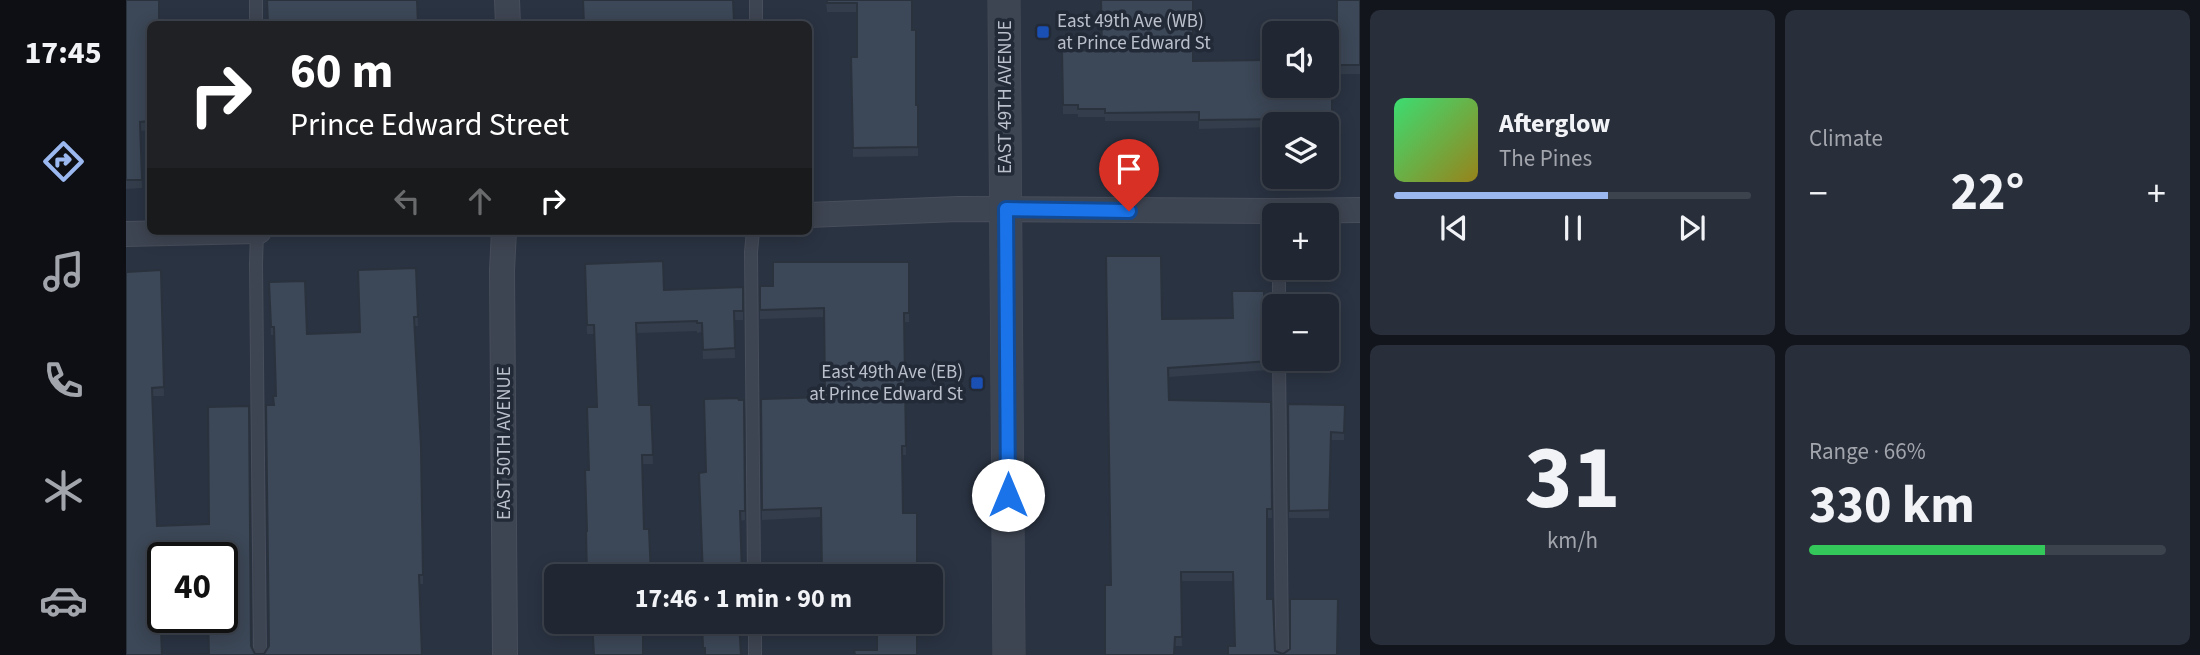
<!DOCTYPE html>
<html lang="en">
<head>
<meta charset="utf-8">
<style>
	body { margin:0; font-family:"Source Sans 3",sans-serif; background:#282e3a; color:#f1f3f6; height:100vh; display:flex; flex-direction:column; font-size:26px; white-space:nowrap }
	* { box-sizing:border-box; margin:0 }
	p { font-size:23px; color:#a2a5ac }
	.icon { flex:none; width:38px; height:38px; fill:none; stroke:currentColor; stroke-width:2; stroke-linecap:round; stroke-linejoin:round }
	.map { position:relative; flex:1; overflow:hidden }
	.sheet { display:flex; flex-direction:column; gap:10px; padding:10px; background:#12151c; width:840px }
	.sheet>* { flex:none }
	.top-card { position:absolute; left:21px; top:21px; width:665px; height:214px; border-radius:10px; box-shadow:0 4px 18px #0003,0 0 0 2px #3d434d; background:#202124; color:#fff; overflow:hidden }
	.tools { position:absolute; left:1136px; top:21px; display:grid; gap:14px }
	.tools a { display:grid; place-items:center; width:77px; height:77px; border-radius:10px; background:#202632; box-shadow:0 4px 18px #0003,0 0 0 2px #3d434d; font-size:35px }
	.speed { position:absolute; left:21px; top:542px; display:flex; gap:14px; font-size:35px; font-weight:700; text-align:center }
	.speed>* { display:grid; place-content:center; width:91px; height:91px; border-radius:50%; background:#202632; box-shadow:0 4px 18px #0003,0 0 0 2px #3d434d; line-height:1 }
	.speed .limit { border:4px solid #111; border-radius:10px; background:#fff; color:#111 }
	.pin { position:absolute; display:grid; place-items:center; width:60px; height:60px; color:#fff; margin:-72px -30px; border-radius:50% 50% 50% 0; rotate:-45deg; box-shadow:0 0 7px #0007 }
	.pin .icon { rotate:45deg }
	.me { position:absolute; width:77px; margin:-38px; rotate:0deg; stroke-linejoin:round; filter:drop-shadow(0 0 5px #0008) }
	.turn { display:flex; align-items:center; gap:24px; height:147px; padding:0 28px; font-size:32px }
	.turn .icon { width:91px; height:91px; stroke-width:2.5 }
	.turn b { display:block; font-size:49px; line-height:60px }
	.lanes { display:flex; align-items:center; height:66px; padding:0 28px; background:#0003; justify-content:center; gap:35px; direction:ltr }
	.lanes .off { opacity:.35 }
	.big { font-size:52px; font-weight:700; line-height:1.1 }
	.sheet .widget { flex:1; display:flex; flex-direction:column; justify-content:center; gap:10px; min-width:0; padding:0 24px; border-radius:10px; background:#282e3a }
	.sheet .dial { align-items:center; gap:0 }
	.dial b { font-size:91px; line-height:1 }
	.song { display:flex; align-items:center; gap:21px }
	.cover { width:84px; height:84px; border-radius:10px; background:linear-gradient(135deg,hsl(140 70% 55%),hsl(50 70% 35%)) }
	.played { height:7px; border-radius:4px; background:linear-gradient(90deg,#9bb9f0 60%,#3d434d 60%) }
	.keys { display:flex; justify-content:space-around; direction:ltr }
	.heat { display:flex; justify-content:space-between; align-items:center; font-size:38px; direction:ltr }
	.charge { height:10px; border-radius:5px; background:linear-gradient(90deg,#34c759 66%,#3d434d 0) }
	.sheet .tiles { flex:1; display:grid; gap:10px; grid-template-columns:repeat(2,1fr) }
	.trip { position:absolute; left:418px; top:564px; width:399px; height:70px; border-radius:10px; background:#202632; box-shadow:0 4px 18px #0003,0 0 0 2px #3d434d; font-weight:700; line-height:70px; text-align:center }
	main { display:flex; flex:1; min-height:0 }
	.menu { display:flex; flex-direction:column; width:126px; justify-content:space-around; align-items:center; background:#0d0f14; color:#a2a5ac }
	.menu .icon { width:49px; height:49px }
	.menu .current { color:#9bb9f0 }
	.menu b { font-size:32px; color:#f1f3f6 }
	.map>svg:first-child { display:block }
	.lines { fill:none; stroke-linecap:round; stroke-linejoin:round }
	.service-casing { stroke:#484e5b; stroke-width:14 }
	.minor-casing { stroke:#484e5b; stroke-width:26 }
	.tertiary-casing { stroke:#484e5b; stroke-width:33 }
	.service { stroke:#3e4552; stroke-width:12 }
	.minor { stroke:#3e4552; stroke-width:24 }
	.tertiary { stroke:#3e4552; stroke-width:32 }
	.wall { fill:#343d4b }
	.shaded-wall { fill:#2a323d }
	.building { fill:#3c4757; stroke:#2a323d; stroke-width:2 }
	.route-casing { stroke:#114b97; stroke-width:18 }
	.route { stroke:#1a73e8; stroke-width:12 }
	.transit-dot { fill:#1a4fb4; stroke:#232a37; stroke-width:2.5 }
	.labels { text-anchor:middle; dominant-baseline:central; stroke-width:7; stroke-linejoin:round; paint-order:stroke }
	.poi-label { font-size:19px; fill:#bbc1cc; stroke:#232a37; text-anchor:start }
	.street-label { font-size:19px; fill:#bbc1cc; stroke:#232a37 }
</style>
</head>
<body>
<main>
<nav class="menu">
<b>17:45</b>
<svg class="icon current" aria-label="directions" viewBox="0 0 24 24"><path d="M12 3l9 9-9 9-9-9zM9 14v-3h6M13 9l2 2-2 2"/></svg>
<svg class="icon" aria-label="music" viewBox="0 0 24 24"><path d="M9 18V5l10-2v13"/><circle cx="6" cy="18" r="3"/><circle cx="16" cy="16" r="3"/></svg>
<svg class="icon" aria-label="phone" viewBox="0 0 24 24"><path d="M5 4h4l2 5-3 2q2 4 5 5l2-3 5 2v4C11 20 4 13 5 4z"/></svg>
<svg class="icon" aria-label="climate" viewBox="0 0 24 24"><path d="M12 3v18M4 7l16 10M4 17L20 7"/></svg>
<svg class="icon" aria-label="car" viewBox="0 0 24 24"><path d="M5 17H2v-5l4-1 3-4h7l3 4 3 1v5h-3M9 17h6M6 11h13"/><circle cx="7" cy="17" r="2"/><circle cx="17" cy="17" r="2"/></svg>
</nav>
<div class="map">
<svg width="1234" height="655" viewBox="0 0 1234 655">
	<rect width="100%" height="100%" fill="#2a3342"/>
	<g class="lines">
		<g class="service-casing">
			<path id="service" d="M130,0V24
				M630,0V24
				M131,231L130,264L134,655
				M627,231L625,252L628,576
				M1153,268V306
				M1153,359L1156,655
				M629,621V655"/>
		</g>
		<g class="minor-casing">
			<path id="minor" d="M381,0L382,24
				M682,215L832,209L1152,211L1234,210
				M378,231L376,270L379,655
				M0,234L133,231"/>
		</g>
		<g class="tertiary-casing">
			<path id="tertiary" d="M878,0L883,655"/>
		</g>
		<use href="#service" class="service"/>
		<use href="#minor" class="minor"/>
		<use href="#tertiary" class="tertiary"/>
	</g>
	<path class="wall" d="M0,0H33V24H24V130L14,131L16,188L0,189Z
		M607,0L608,24H457Z
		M700,0H786V30L790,105H792V156L727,157L725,57H731V12H701Z
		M1211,0H1234V74H1211Z
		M936,51L1067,61L1141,60L1206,51V143H1200V124H1148V127L1073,129V121H979V117H952V114H937Z
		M783,262V322H778L780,455H776L777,513L791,576H696L695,517L636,520L635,399L699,397L698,317L634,319V286H647Z
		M459,264L538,290L617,287V320H608L609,358L577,359L576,332L571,333V331L510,333L513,405H525L527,464H516L461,531L463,470L470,407L468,334H461Z
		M290,268L292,326H289L295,447L297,575V584H294L296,655H41L83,654L82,618H96V558H37V590H33L36,655H0V272L35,270L38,396H26L31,526L83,524L82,407L123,406L125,646L129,654H138L143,646L140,405H148L147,396H150L148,335H145L143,282L179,281L181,334L233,332L232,270Z
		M1036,319L1138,328H1148V353L1145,355L1144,370L1042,377L1043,400L1145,402L1146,518H1141V599L1149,651L1157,654L1211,655H1102L1109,646L1107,581H1055L1056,646H1049L984,585Z
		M1200,324L1204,366L1162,369L1161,359H1200Z
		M613,400H618L619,520L614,521L580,472Z
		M1162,404L1219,405L1218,440H1205L1203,518H1163Z"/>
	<path class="shaded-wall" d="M1148,344V353L1145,355L1144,370L1145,346Z"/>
	<path class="building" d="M0,0H33V24H24V121L14,122L16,180H0Z
		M141,0H291L292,24H142Z
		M457,0H607L608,22H512V24H458Z
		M701,0H786V30H790V105H792V147L727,148L725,57H731V3H701Z
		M975,0H1067V61L1141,60V51H1148V86H1200V51H1206V135H1200V124H1164V119L1073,120V112L979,113V109H952V105H937L936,51L976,50Z
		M1211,0H1234V65H1211Z
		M980,256H1035L1036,319L1107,318L1106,291H1138V328H1148V344L1145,346L1144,361L1042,368L1043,400L1145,402L1146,509H1141V599H1147L1149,651L1157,654L1164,649V599H1212L1211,655H1102V646H1109L1107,572H1055L1056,637H1049L1048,655H979V585H985Z
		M537,261L538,290L617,287V311H608L609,348L577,350L576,323H571V321L510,323L513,405H525L527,455H516L518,529H523L525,576H461L460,531H461L459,470H463L461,407H471L468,325H461L459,264Z
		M647,262H783V313H778L780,446H776L777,513H791V576H750V574H696L695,508L636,510L635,399L699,397L698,308L634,310V286H647Z
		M290,268L292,317H288L295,447L297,575H293L296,655H41L83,654L82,618H96V558H37V581H33L36,655H0V272L35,270L38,387L26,388L31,526L83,524L82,407L123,406L125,646L129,654H138L143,646L140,405H148L147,396H150L148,327H145L143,282L179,281L181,334L234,332L232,270Z
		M1200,324H1202L1204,357H1200Z
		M612,398L613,400H618L619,511H614L616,576H577L573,473L580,472L578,399Z
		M1162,404L1219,405L1218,433L1205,432L1203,510L1163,511Z
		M466,621H517V655H468Z
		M576,621H613L615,655H579V648H577Z
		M751,621H791V655H729L728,650H751Z"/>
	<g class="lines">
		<g class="route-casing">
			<path id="route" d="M882,495L880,209L1003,211"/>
		</g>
		<use href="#route" class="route"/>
	</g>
	<g class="transit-dot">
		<rect x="910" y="25" width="14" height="14" rx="3.5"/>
		<rect x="844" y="376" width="14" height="14" rx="3.5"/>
	</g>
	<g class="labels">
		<g class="poi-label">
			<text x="931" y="21">East 49th Ave (WB)<tspan x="931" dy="22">at Prince Edward St</tspan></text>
			<text x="837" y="372" text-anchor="end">East 49th Ave (EB)<tspan x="837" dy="22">at Prince Edward St</tspan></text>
		</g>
		<g class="street-label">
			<text transform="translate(879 97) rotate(-90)">EAST 49TH AVENUE</text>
			<text transform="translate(378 443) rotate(-90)">EAST 50TH AVENUE</text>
		</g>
	</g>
</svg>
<div class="tools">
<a><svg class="icon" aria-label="sound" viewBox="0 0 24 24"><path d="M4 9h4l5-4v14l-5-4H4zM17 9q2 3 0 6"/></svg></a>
<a><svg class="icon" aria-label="layers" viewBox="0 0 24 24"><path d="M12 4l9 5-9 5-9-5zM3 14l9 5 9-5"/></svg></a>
<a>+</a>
<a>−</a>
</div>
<div class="speed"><div class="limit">40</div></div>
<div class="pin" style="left:1003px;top:211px;background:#d93025"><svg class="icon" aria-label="arrive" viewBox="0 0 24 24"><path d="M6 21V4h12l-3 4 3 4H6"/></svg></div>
<svg class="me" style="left:882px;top:495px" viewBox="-20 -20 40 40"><circle r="19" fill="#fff"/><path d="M0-13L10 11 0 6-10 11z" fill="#1a73e8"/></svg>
<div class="trip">17:46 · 1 min · 90 m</div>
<div class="top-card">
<div class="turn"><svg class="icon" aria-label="right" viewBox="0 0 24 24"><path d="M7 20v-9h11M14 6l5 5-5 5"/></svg><div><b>60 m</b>Prince Edward Street</div></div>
<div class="lanes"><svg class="icon off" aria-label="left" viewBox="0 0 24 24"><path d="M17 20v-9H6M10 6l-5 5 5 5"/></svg><svg class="icon off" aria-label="ahead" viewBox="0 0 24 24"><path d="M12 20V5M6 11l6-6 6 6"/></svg><svg class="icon" aria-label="right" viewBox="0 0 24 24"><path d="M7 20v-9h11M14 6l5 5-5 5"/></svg></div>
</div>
</div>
<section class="sheet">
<div class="tiles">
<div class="widget">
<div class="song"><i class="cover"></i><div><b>Afterglow</b><p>The Pines</p></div></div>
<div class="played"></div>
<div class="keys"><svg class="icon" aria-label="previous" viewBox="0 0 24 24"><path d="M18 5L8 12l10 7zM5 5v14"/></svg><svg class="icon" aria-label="pause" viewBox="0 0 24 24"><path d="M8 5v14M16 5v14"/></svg><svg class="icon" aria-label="next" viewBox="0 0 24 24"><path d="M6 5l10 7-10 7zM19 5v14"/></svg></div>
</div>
<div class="widget"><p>Climate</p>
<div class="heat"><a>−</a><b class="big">22°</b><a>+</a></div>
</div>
<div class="widget dial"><b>31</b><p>km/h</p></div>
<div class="widget"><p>Range · 66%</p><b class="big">330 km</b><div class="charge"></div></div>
</div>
</section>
</main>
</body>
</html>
